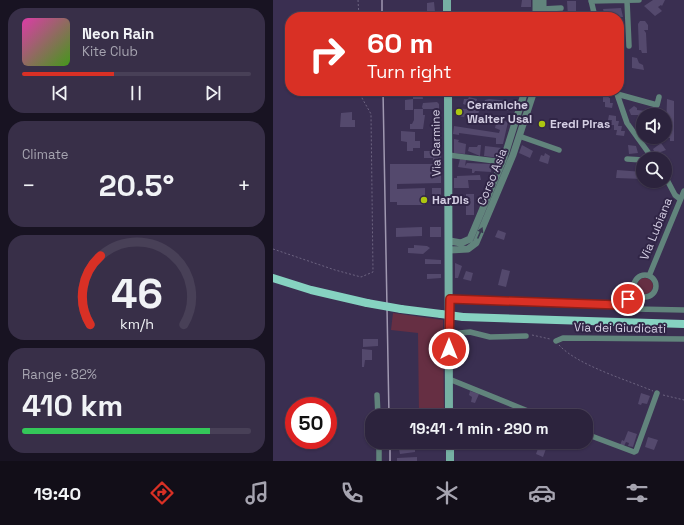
<!DOCTYPE html>
<html lang="en">
<head>
<meta charset="utf-8">
<style>
	body { margin:0; font-family:"Space Grotesk",sans-serif; background:#382f48; color:#f1f3f6; height:100vh; display:flex; flex-direction:column; font-size:15px; white-space:nowrap }
	* { box-sizing:border-box; margin:0 }
	p { font-size:13px; color:#a6a4b0 }
	.icon { flex:none; width:22px; height:22px; fill:none; stroke:currentColor; stroke-width:2; stroke-linecap:round; stroke-linejoin:round }
	.map { position:relative; flex:1; overflow:hidden }
	.side { display:flex; flex-direction:column; gap:8px; padding:8px; background:#181322; width:273px }
	.side>* { flex:none }
	.hud { position:absolute; left:12px; top:12px; width:339px; height:84px; border-radius:16px; box-shadow:0 1px 3px #0004,0 0 0 1px #484057; background:#d93025; color:#fff; overflow:hidden }
	.fabs { position:absolute; left:363px; top:108px; display:grid; gap:8px }
	.fabs a { display:grid; place-items:center; width:36px; height:36px; border-radius:50%; background:#2c233d; box-shadow:0 1px 3px #0004,0 0 0 1px #484057; font-size:20px }
	.speed { position:absolute; left:12px; top:397px; display:flex; gap:8px; font-size:20px; font-weight:700; text-align:center }
	.speed>* { display:grid; place-content:center; width:52px; height:52px; border-radius:50%; background:#2c233d; box-shadow:0 1px 3px #0004,0 0 0 1px #484057; line-height:1 }
	.speed .limit { border:6px solid #d22; background:#fff; color:#111 }
	.pin { position:absolute; display:grid; place-items:center; width:34px; height:34px; color:#fff; margin:-17px; border:2px solid #fff; border-radius:50%; box-shadow:0 1px 4px #0007 }
	.me { position:absolute; width:44px; margin:-22px; rotate:0deg; stroke-linejoin:round; filter:drop-shadow(0 0 3px #0008) }
	.turn { display:flex; align-items:center; gap:14px; height:84px; padding:0 16px; font-size:18px }
	.turn .icon { width:52px; height:52px; stroke-width:2.5 }
	.turn b { display:block; font-size:28px; line-height:34px }
	.big { font-size:30px; font-weight:800; line-height:1.1 }
	.side .widget { flex:1; display:flex; flex-direction:column; justify-content:center; gap:6px; min-width:0; padding:0 14px; border-radius:16px; background:#382f48 }
	.side .dial { align-items:center; gap:0 }
	.dial svg { height:104px; overflow:visible; fill:none; stroke:#484057; stroke-width:7; stroke-linecap:round; text-anchor:middle }
	.dial text { fill:#f1f3f6; stroke:none }
	.song { display:flex; align-items:center; gap:12px }
	.cover { width:48px; height:48px; border-radius:6px; background:linear-gradient(135deg,hsl(320 70% 55%),hsl(100 70% 35%)) }
	.played { height:4px; border-radius:2px; background:linear-gradient(90deg,#d93025 40%,#484057 40%) }
	.keys { display:flex; justify-content:space-around; direction:ltr }
	.heat { display:flex; justify-content:space-between; align-items:center; font-size:22px; direction:ltr }
	.charge { height:6px; border-radius:3px; background:linear-gradient(90deg,#34c759 82%,#484057 0) }
	.trip { position:absolute; left:92px; top:409px; width:228px; height:40px; border-radius:16px; background:#2c233d; box-shadow:0 1px 3px #0004,0 0 0 1px #484057; font-weight:800; line-height:40px; text-align:center }
	.tab-bar { display:flex; height:64px; justify-content:space-around; align-items:center; background:#120e18; color:#a6a4b0 }
	.tab-bar .icon { width:28px; height:28px }
	.tab-bar .on { color:#d93025 }
	.tab-bar b { font-size:18px; color:#f1f3f6 }
	main { display:flex; flex:1; min-height:0 }
	.map>svg:first-child { display:block }
	.green { fill:#662f43 }
	.building { fill:#54496d }
	.lines { fill:none; stroke-linecap:round; stroke-linejoin:round }
	.path { stroke:#6d6481; stroke-width:1; stroke-dasharray:2 2; stroke-linecap:butt }
	.minor { stroke:#61847c; stroke-width:5.5 }
	.tertiary { stroke:#61847c; stroke-width:7 }
	.secondary { stroke:#76b0a3; stroke-width:8 }
	.primary { stroke:#86d2c1; stroke-width:8 }
	.rail { stroke:#a098b1; stroke-width:1.5 }
	.primary-bridge { stroke:#86d2c1; stroke-width:8 }
	.oneway { fill:#3a3851 }
	.route-casing { stroke:#8d1f18; stroke-width:10 }
	.route { stroke:#d93025; stroke-width:7 }
	.poi-dot { fill:#adc610; stroke:#302546; stroke-width:1.5 }
	.labels { text-anchor:middle; dominant-baseline:central; stroke-width:4; stroke-linejoin:round; paint-order:stroke }
	.poi-label { font-size:12px; font-weight:bold; fill:#d4cee3; stroke:#302546; text-anchor:start }
	.street-label { font-size:12px; fill:#d4cee3; stroke:#302546 }
</style>
</head>
<body>
<main>
<section class="side">
<div class="widget">
<div class="song"><i class="cover"></i><div><b>Neon Rain</b><p>Kite Club</p></div></div>
<div class="played"></div>
<div class="keys"><svg class="icon" aria-label="previous" viewBox="0 0 24 24"><path d="M18 5L8 12l10 7zM5 5v14"/></svg><svg class="icon" aria-label="pause" viewBox="0 0 24 24"><path d="M8 5v14M16 5v14"/></svg><svg class="icon" aria-label="next" viewBox="0 0 24 24"><path d="M6 5l10 7-10 7zM19 5v14"/></svg></div>
</div>
<div class="widget"><p>Climate</p>
<div class="heat"><a>−</a><b class="big">20.5°</b><a>+</a></div>
</div>
<div class="widget dial"><svg viewBox="0 0 100 80">
<path d="M14 69A42 42 0 1 1 86 69"/>
<path d="M14 69A42 42 0 0 1 22 16" stroke="#d93025"/>
<text x="50" y="56" font-size="32" font-weight="700">46</text>
<text x="50" y="72" font-size="11">km/h</text>
</svg></div>
<div class="widget"><p>Range · 82%</p><b class="big">410 km</b><div class="charge"></div></div>
</section>
<div class="map">
<svg width="411" height="461" viewBox="0 0 411 461">
	<rect width="100%" height="100%" fill="#3a2f51"/>
	<path class="green" d="M364 286a8 8 0 1 1 16 0a8 8 0 1 1-16 0Z
		M120,313L170,320L171,416H146L145,333L118,330Z"/>
	<path class="building" d="M249,0H258V7H248Z
		M380,0H392L389,6L388,5L385,7L389,11L382,16L371,6Z
		M294,1H303V17H295Z
		M161,2L162,12L154,11V3Z
		M348,8L350,17H333L331,13L330,9Z
		M367,21H372L375,25V30H371L373,33L374,53H369L368,50H366L365,24Z
		M348,35V55H350L351,65H346V36Z
		M359,57L364,58L366,63L370,65L371,70L359,68Z
		M140,91H149L150,99H140Z
		M327,91H334L336,98H337V103H340L339,108L332,107V102H330V97H329V93Z
		M196,97L204,99L201,110L206,111L205,115L192,114L191,117L183,116V108L193,109V105L190,104L191,99H195Z
		M140,99V110H132V100Z
		M216,99L238,101L237,111L210,110L212,100Z
		M394,99L401,101V141H397V138H395L393,133Z
		M164,102L166,104V109H150L149,107L150,103Z
		M361,106L364,108V110L382,112V115H370V117H365V115H358L356,110Z
		M141,109H150V115H152L150,129H137V124H139L141,120Z
		M79,112V120H82V127H67L68,113Z
		M336,115L343,116V121H346L345,126H349L348,131H352L351,136L343,135L344,130H341V125H338L339,120H335Z
		M224,119L235,122L230,144H223V138L186,133V135L180,134L181,126L226,133L227,130L222,128Z
		M128,131L142,132V141H147V148H140V151H134V142L128,141Z
		M181,139L186,140L185,142L193,144L192,154L181,153Z
		M388,143L393,150L385,153L381,151L380,149Z
		M205,145H208L207,156L195,151L196,147H204Z
		M249,145L260,151L257,158L246,153Z
		M355,145L363,146L365,153L356,154Z
		M212,146L229,148L226,158L211,156Z
		M151,151H168V183L124,184V189L152,188V205H124V202H117V164H160V158H151Z
		M272,153L277,156L275,164L266,161L268,155L271,156Z
		M187,159L193,160L192,166L194,163L219,164L218,172L202,171L201,173H199V169L185,167Z
		M344,170L370,172V179L343,178Z
		M207,175L208,180H195L196,188H181V178H184V176Z
		M159,188H168V201H159Z
		M193,194H201V215H193Z
		M149,227V236L123,237V228Z
		M157,227H168V237H157Z
		M225,230L233,233L231,240L222,237Z
		M141,245L154,246L157,248L150,254L135,253V248H141Z
		M152,259L168,260V264H152Z
		M182,263L189,266L185,278H182Z
		M229,269L237,271L233,287L225,285Z
		M193,271L200,273L198,281L190,279Z
		M154,274H168V278L154,279Z
		M90,339H105V346L90,347Z
		M89,349L99,350V360H92L91,367H89Z
		M197,391L206,394L202,403L198,402L199,397L196,395Z
		M368,393L377,396L374,404L369,403L368,405L365,404Z
		M355,431L364,434L360,447L355,446L356,443L353,442L351,446L347,445L349,440L351,441Z
		M375,437L385,440L381,450L372,447Z
		M267,443L274,446L270,457L263,454Z
		M142,447V452L127,454L126,449Z
		M144,457V461H124V458Z"/>
	<g class="lines">
		<path class="path" d="M85,0L86,17
			M0,249L62,270L88,277L100,272L98,114L89,98L88,91
			M259,335L277,339
			M286,345C304,365 354,380 380,391
			M390,395L411,400"/>
		<path class="minor" d="M318,0L322,17
			M318,1L366,0
			M354,1L356,46
			M270,9L288,8
			M343,91L354,123L380,159
			M344,94L384,105L386,97
			M246,136L286,150
			M175,155L230,162
			M354,159L370,160
			M392,176L402,195L407,199
			M361 286a11 11 0 1 1 22 0a11 11 0 1 1-22 0Z
			M376,276L411,191
			M177,299L346,305L363,293
			M346,305L362,309L411,310
			M177,334L197,332L217,337L253,336
			M283,341L290,338L411,339
			M176,379L267,416
			M104,395L105,416
			M313,434L361,452L363,451L384,393
			M106,442V461"/>
		<path class="tertiary" d="M263,0V17
			M270,0V17
			M177,241L188,243L197,239L231,158L252,91
			M177,250L195,249L203,243L240,155L261,91"/>
		<path class="secondary" d="M174,0V17
			M175,91L176,416
			M177,461V442"/>
		<path class="primary" d="M0,278L38,290L94,303
			M128,309L168,314
			M190,317L411,324"/>
		<path class="rail" d="M109,0V17
			M110,91L116,416
			M117,442V461"/>
		<path class="primary-bridge" d="M94,303L128,309
			M168,314L190,317"/>
	</g>
	<defs><path id="oneway-solid" d="M-6-.8H1V-3.2L6.5 0L1 3.2V.8H-6Z"/></defs>
	<use class="oneway" href="#oneway-solid" transform="translate(207 233) rotate(-67)"/>
	<g class="lines">
		<g class="route-casing">
			<path id="route" d="M176,349L177,299L346,305L355,299"/>
		</g>
		<use href="#route" class="route"/>
	</g>
	<g class="poi-dot">
		<circle cx="186" cy="112" r="4"/>
		<circle cx="269" cy="124" r="4"/>
		<circle cx="151" cy="200" r="4"/>
	</g>
	<g class="labels">
		<g class="poi-label">
			<text x="194" y="105">Ceramiche<tspan x="194" dy="14">Walter Usai</tspan></text>
			<text x="277" y="124">Eredi Piras</text>
			<text x="159" y="200">HarDis</text>
		</g>
		<g class="street-label">
			<text transform="translate(163 143) rotate(-91)">Via Carmine</text>
			<text transform="translate(219 177) rotate(-68)">Corso Asia</text>
			<text transform="translate(383 229) rotate(-68)">Via Lubiana</text>
			<text transform="translate(347 328) rotate(1)">Via dei Giudicati</text>
		</g>
	</g>
</svg>
<div class="fabs">
<a><svg class="icon" aria-label="sound" viewBox="0 0 24 24"><path d="M4 9h4l5-4v14l-5-4H4zM17 9q2 3 0 6"/></svg></a>
<a><svg class="icon" aria-label="search" viewBox="0 0 24 24"><circle cx="10" cy="10" r="6"/><path d="M15 15l6 6"/></svg></a>
</div>
<div class="speed"><div class="limit">50</div></div>
<div class="pin" style="left:355px;top:299px;background:#d93025"><svg class="icon" aria-label="arrive" viewBox="0 0 24 24"><path d="M6 21V4h12l-3 4 3 4H6"/></svg></div>
<svg class="me" style="left:176px;top:349px" viewBox="-20 -20 40 40"><circle r="17" fill="#d93025" stroke="#fff" stroke-width="3"/><path d="M0-11L8 9 0 5-8 9z" fill="#fff"/></svg>
<div class="trip">19:41 · 1 min · 290 m</div>
<div class="hud">
<div class="turn"><svg class="icon" aria-label="right" viewBox="0 0 24 24"><path d="M7 20v-9h11M14 6l5 5-5 5"/></svg><div><b>60 m</b>Turn right</div></div>
</div>
</div>
</main>
<nav class="tab-bar">
<b>19:40</b>
<svg class="icon on" aria-label="directions" viewBox="0 0 24 24"><path d="M12 3l9 9-9 9-9-9zM9 14v-3h6M13 9l2 2-2 2"/></svg>
<svg class="icon" aria-label="music" viewBox="0 0 24 24"><path d="M9 18V5l10-2v13"/><circle cx="6" cy="18" r="3"/><circle cx="16" cy="16" r="3"/></svg>
<svg class="icon" aria-label="phone" viewBox="0 0 24 24"><path d="M5 4h4l2 5-3 2q2 4 5 5l2-3 5 2v4C11 20 4 13 5 4z"/></svg>
<svg class="icon" aria-label="climate" viewBox="0 0 24 24"><path d="M12 3v18M4 7l16 10M4 17L20 7"/></svg>
<svg class="icon" aria-label="car" viewBox="0 0 24 24"><path d="M5 17H2v-5l4-1 3-4h7l3 4 3 1v5h-3M9 17h6M6 11h13"/><circle cx="7" cy="17" r="2"/><circle cx="17" cy="17" r="2"/></svg>
<svg class="icon" aria-label="filters" viewBox="0 0 24 24"><path d="M4 7h16M4 17h16"/><circle cx="9" cy="7" r="2"/><circle cx="15" cy="17" r="2"/></svg>
</nav>
</body>
</html>
